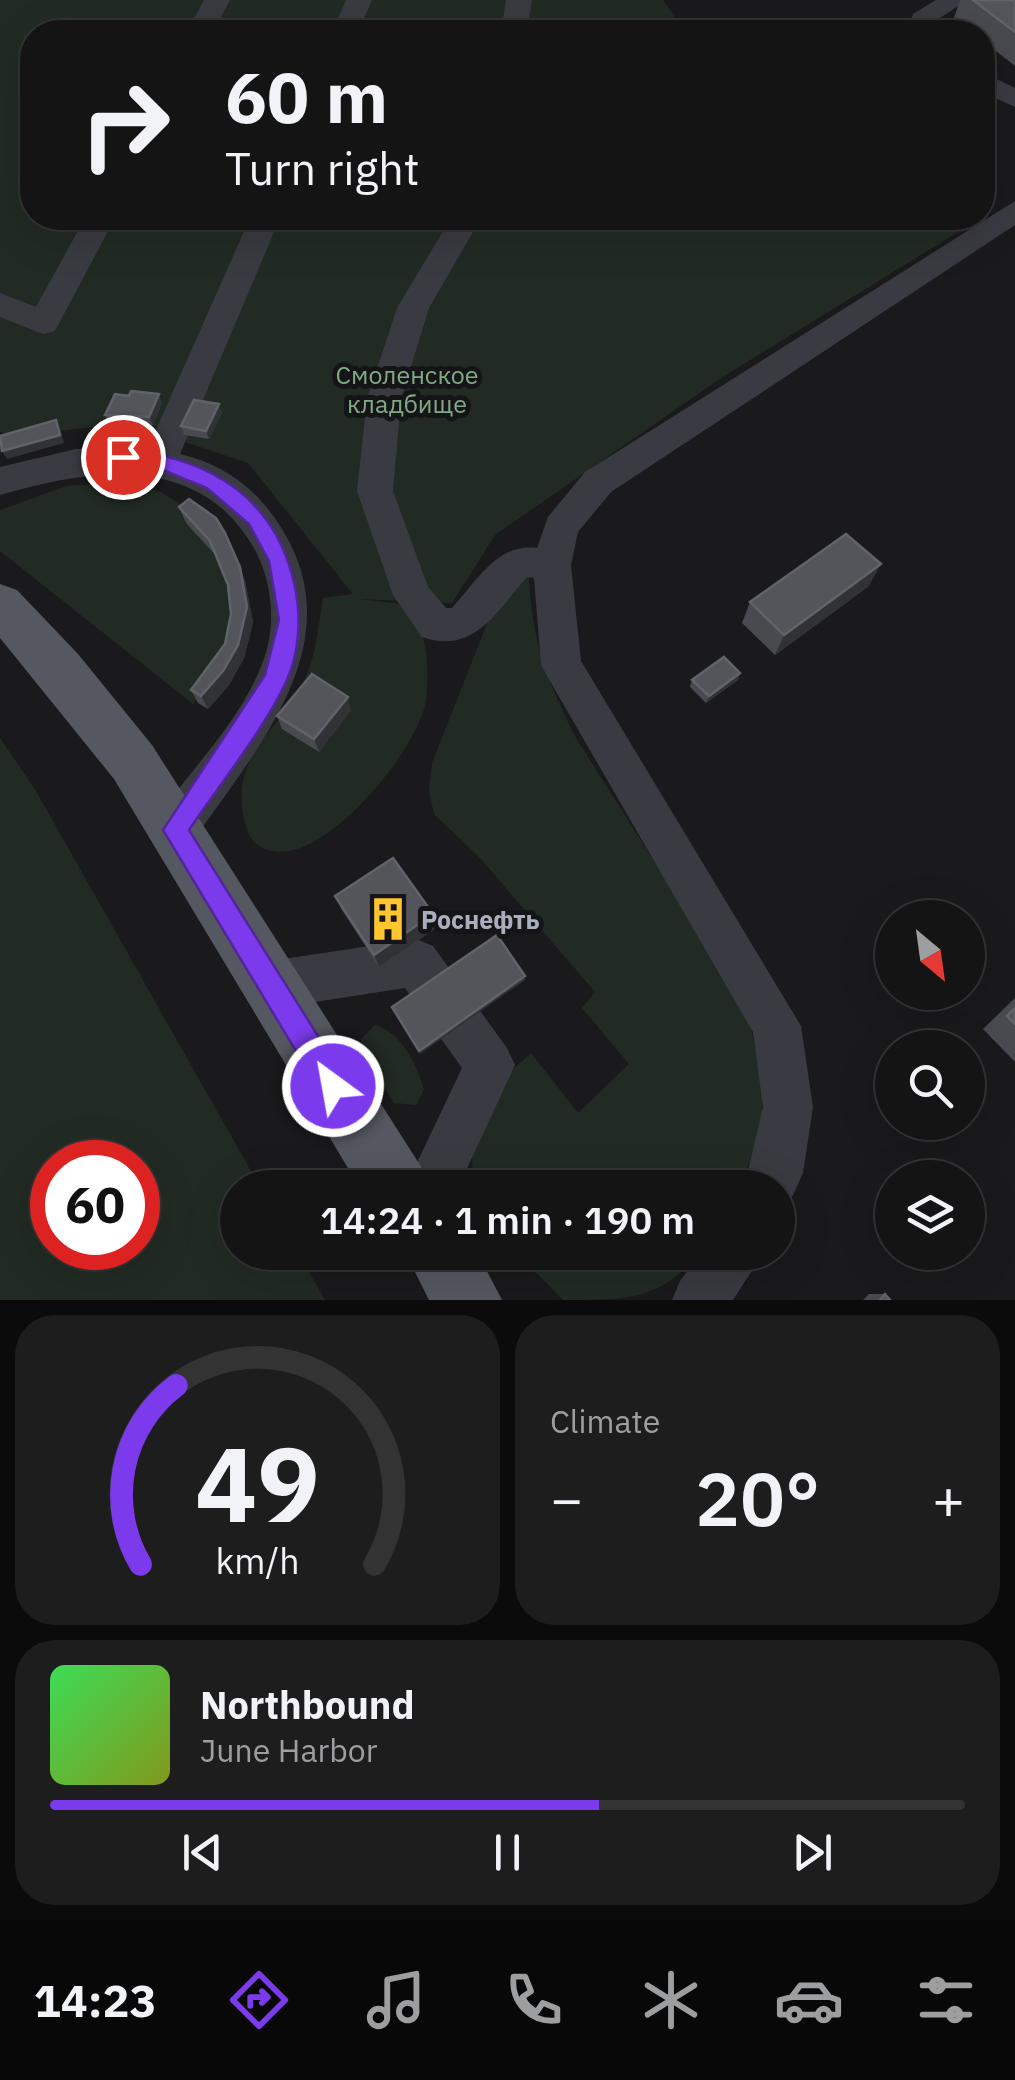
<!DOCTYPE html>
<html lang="en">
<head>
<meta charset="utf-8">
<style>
	body { margin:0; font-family:"IBM Plex Sans",sans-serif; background:#1d1d1e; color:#f1f3f6; height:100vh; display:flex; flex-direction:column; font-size:38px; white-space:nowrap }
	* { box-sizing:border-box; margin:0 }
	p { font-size:32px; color:#9d9ea0 }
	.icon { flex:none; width:55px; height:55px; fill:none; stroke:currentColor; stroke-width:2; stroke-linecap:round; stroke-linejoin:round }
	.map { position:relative; height:1300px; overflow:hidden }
	.details { display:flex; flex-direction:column; gap:15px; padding:15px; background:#0b0b0c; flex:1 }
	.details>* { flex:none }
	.guide { position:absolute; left:20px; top:20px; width:975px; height:210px; border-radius:40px; box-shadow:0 10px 40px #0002,0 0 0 2px #333334; background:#141415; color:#f1f3f6; overflow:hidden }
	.needle { width:65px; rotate:151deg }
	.buttons { position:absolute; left:875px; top:900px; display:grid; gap:20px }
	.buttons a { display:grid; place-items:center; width:110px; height:110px; border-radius:50%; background:#141415; box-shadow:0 10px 40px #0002,0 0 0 2px #333334; font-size:50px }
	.speed { position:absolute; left:30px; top:1140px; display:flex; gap:20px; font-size:50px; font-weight:700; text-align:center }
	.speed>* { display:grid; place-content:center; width:130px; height:130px; border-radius:50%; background:#141415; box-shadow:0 10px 40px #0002,0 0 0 2px #333334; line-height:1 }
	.speed .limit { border:15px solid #d22; background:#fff; color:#111 }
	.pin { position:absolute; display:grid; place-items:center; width:85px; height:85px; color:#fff; margin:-42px; border:5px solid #fff; border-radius:50%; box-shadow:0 2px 10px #0007 }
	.me { position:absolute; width:110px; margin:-55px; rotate:328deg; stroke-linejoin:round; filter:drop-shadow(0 0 8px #0008) }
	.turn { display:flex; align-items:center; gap:35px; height:210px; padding:0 40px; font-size:45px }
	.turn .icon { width:130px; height:130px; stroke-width:2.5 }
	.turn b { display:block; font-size:70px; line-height:85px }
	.big { font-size:75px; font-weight:600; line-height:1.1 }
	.details .widget { flex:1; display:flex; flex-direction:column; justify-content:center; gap:15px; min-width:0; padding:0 35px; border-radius:40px; background:#1d1d1e }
	.details .dial { align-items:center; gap:0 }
	.dial svg { height:260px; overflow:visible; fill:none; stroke:#333334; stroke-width:7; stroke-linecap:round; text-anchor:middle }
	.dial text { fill:#f1f3f6; stroke:none }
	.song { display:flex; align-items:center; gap:30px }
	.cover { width:120px; height:120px; border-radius:15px; background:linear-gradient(135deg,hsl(130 70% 55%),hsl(70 70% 35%)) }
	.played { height:10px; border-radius:5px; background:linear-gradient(90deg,#7c3aed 60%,#333334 60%) }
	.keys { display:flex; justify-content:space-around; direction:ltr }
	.heat { display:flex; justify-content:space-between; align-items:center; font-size:55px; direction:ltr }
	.details .tiles { flex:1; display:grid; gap:15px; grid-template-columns:1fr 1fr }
	.widget:last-child { grid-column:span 2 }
	.trip { position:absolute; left:220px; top:1170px; width:575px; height:100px; border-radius:50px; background:#141415; box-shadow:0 10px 40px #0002,0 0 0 2px #333334; font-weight:600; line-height:100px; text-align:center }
	.tabs { display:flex; height:160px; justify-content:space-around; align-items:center; background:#080808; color:#9d9ea0 }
	.tabs .icon { width:70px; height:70px }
	.tabs .selected { color:#7c3aed }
	.tabs b { font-size:45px; color:#f1f3f6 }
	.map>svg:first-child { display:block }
	.green { fill:#212b23; fill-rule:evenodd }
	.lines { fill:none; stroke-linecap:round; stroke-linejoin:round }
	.minor { fill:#3a3b42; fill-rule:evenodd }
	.major { fill:#565861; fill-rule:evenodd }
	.wall { fill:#484a4f }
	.shaded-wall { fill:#313236 }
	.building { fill:#53555b; stroke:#61636a; stroke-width:2.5 }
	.route { fill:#7c3aed; stroke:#51269a; stroke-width:2.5 }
	.labels { text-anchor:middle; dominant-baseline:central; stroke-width:10; stroke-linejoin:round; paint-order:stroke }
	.park-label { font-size:25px; fill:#81a986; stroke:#151517 }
	.poi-label { font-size:25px; font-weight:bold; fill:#abafbd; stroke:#151517; text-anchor:start }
</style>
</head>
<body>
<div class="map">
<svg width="1015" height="1300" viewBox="0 0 1015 1300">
	<rect width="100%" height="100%" fill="#1a1a1c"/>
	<path class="green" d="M0,0H663L685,32H32V218H981L721,378L495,535L452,603L359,599L412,605C426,635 430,667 426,700C420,749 311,884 258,845C249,839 246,828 244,819C230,752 280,732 305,679C317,652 318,626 323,598L353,594L248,463L128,423L7,437L0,431Z
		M120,482L161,492L194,513L184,522C211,544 244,594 236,631C231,653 209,689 193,704L0,551V510L66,486Z
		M528,564C532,641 542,669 576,738L747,1008L763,1086L762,1123L741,1187H476C468,1162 472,1114 489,1092C501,1078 518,1066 531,1053L578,1113L629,1064L582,1008L595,992L481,859L434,814L429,791L432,763L494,606Z
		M0,738L36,791L260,1187L238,1188V1252L298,1253L325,1300H0ZM138,1162V1248H52V1162Z
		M375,1025C401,1032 417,1065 424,1089L416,1105L394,1103L365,1059L361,1039Z
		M517,1253H702C656,1300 633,1300 563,1300Z"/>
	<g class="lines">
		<path class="minor" d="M204,0H230L213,32H187Z
			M346,0H372L358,32H332Z
			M506,0H532L527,32H501Z
			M936,0H967L934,22L933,32H907L913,14Z
			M982,72L1015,88V107L982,92Z
			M1015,201V225L611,492L578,532L571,565L581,661L801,1026L813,1107L803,1173L788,1206L778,1211V1188H744L763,1107L753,1032L547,676L541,664L534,578L527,577C496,612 474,655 422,637L393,595L357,491L367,399L397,308L451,218H481L429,308L401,399L393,491L428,587L446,608H452C477,581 497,543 537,548L548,517L585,472Z
			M85,218H115L55,331L43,334L0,317V293L36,307Z
			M250,218H280L180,454C226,465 258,490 282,529C354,645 254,751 191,844L175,850L159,844L153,829L159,814C196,764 250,710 267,649C276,616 270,574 252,545C197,452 89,469 0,495V467L76,449L148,448Z
			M416,939L433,946L507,1048L515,1065L458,1188H405L462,1068L405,988L270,1009L253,1002L246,985L253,968L270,961Z
			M702,1252H764L733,1300H672L680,1281Z"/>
		<path class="major" d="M0,584L17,590L78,654L152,745L420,1165L429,1188H360L114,779L0,638Z
			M405,1252H477L502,1300H429Z"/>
	</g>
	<path class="wall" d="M960,0H1015V66L982,40V32H972L954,18Z
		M129,396L162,403L153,425L109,423L105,415Z
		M222,413L209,439L184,435L181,426Z
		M179,507L245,581L253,622L244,658L229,685L208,709L198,703L191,690L225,644L231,614L228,585L216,556L186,523Z
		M869,586L775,655L742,623L750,602Z
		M740,673L738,680L706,703L690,687L692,680Z
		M351,710L319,752L282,729L277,716Z
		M335,896L433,914L436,928L379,967L342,910Z
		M1015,998V1062L983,1029Z
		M869,1294H885L890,1300H863Z"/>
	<path class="shaded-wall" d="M159,394L162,403L153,425L149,417Z
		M219,404L222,413L209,439L206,431Z
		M56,420L60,428L64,443L7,459L2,451Z
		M881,564L869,586L775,655L784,635Z
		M240,567L245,581L253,622L244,658L229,685L208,709L201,696L223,671Z
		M740,673L738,680L706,703L709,696Z
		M348,697L351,710L319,752L314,739Z
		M433,914L436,928L379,967L374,955Z
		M525,976V980L420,1054L419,1051Z"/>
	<path class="building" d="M973,0H1015V32Z
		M131,391L159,394L149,417L105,415L115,394L129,396Z
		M194,400L219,404L206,431L181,426Z
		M56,420L60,435L2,451L0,436Z
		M189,499L216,518L225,533L240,567L247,607L238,645L223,671L201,696L191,690L225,644L231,614L228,585L210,541L179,507Z
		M846,534L881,564L784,635L750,602Z
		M724,657L740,673L709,696L692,680Z
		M312,674L348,697L314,739L277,716Z
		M393,858L433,914L374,955L335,896Z
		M497,935L525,976L419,1051L392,1007Z
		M1015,1008V1024L1007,1016Z
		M885,1294L890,1300H880Z"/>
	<path class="route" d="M123,450C212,457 279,500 296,592C301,621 299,654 286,682C263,731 220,784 189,830L343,1076L347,1086L343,1096L333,1100L323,1096L163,830L265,675L279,620L269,561L249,524L207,488L158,468L116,463V452Z"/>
	<defs>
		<g id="building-bare" transform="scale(3.45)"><path d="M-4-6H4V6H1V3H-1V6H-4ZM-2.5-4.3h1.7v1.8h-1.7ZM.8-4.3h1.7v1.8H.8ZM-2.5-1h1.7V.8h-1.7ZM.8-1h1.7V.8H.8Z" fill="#ffc62f" stroke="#151517" stroke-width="2.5" paint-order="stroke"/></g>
	</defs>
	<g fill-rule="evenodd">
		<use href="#building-bare" x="388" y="919"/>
	</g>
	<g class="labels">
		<g class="park-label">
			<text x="407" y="374">Смоленское<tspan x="407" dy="29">кладбище</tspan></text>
		</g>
		<g class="poi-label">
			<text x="421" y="919">Роснефть</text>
		</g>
	</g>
</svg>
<div class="buttons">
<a><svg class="needle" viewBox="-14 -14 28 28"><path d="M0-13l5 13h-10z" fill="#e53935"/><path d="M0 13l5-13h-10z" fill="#9d9ea0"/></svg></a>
<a><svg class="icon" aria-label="search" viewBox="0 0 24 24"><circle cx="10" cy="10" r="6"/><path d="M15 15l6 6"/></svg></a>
<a><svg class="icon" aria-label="layers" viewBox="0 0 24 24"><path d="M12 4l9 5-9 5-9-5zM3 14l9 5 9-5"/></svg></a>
</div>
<div class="speed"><div class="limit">60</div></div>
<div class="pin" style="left:123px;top:457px;background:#d93025"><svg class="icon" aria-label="arrive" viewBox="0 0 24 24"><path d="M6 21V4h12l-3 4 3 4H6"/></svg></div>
<svg class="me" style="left:333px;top:1086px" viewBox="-20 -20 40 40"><circle r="17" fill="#7c3aed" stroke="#fff" stroke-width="3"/><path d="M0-11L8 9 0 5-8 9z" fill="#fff"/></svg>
<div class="trip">14:24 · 1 min · 190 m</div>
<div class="guide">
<div class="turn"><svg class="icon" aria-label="right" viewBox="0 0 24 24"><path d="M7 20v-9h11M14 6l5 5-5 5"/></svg><div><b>60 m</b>Turn right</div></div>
</div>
</div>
<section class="details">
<div class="tiles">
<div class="widget dial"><svg viewBox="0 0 100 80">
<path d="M14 69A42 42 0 1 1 86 69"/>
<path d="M14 69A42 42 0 0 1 25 14" stroke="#7c3aed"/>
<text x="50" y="56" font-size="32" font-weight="700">49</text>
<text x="50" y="72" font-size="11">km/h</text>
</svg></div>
<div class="widget"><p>Climate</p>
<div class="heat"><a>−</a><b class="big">20°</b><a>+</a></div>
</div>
<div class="widget">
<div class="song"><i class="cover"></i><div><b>Northbound</b><p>June Harbor</p></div></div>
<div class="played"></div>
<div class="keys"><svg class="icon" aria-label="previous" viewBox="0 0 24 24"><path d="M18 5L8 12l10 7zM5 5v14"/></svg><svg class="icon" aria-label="pause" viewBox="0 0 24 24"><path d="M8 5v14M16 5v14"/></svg><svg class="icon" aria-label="next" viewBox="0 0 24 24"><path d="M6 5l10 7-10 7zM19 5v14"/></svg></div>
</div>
</div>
</section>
<nav class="tabs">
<b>14:23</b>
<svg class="icon selected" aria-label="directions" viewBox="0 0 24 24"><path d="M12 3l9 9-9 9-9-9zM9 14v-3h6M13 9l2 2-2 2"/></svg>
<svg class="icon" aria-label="music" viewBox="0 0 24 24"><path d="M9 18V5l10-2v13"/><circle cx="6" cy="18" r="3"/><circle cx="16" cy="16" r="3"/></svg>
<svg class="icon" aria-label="phone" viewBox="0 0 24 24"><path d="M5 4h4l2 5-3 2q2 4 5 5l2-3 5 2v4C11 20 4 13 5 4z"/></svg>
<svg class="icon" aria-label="climate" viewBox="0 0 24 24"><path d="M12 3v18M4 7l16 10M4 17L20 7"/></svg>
<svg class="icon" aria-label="car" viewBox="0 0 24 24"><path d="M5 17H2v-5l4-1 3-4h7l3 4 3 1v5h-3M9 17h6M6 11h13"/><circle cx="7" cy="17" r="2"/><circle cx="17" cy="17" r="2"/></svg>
<svg class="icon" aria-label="filters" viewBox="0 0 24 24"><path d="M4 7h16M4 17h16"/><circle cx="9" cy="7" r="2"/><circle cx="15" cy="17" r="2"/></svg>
</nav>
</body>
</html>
